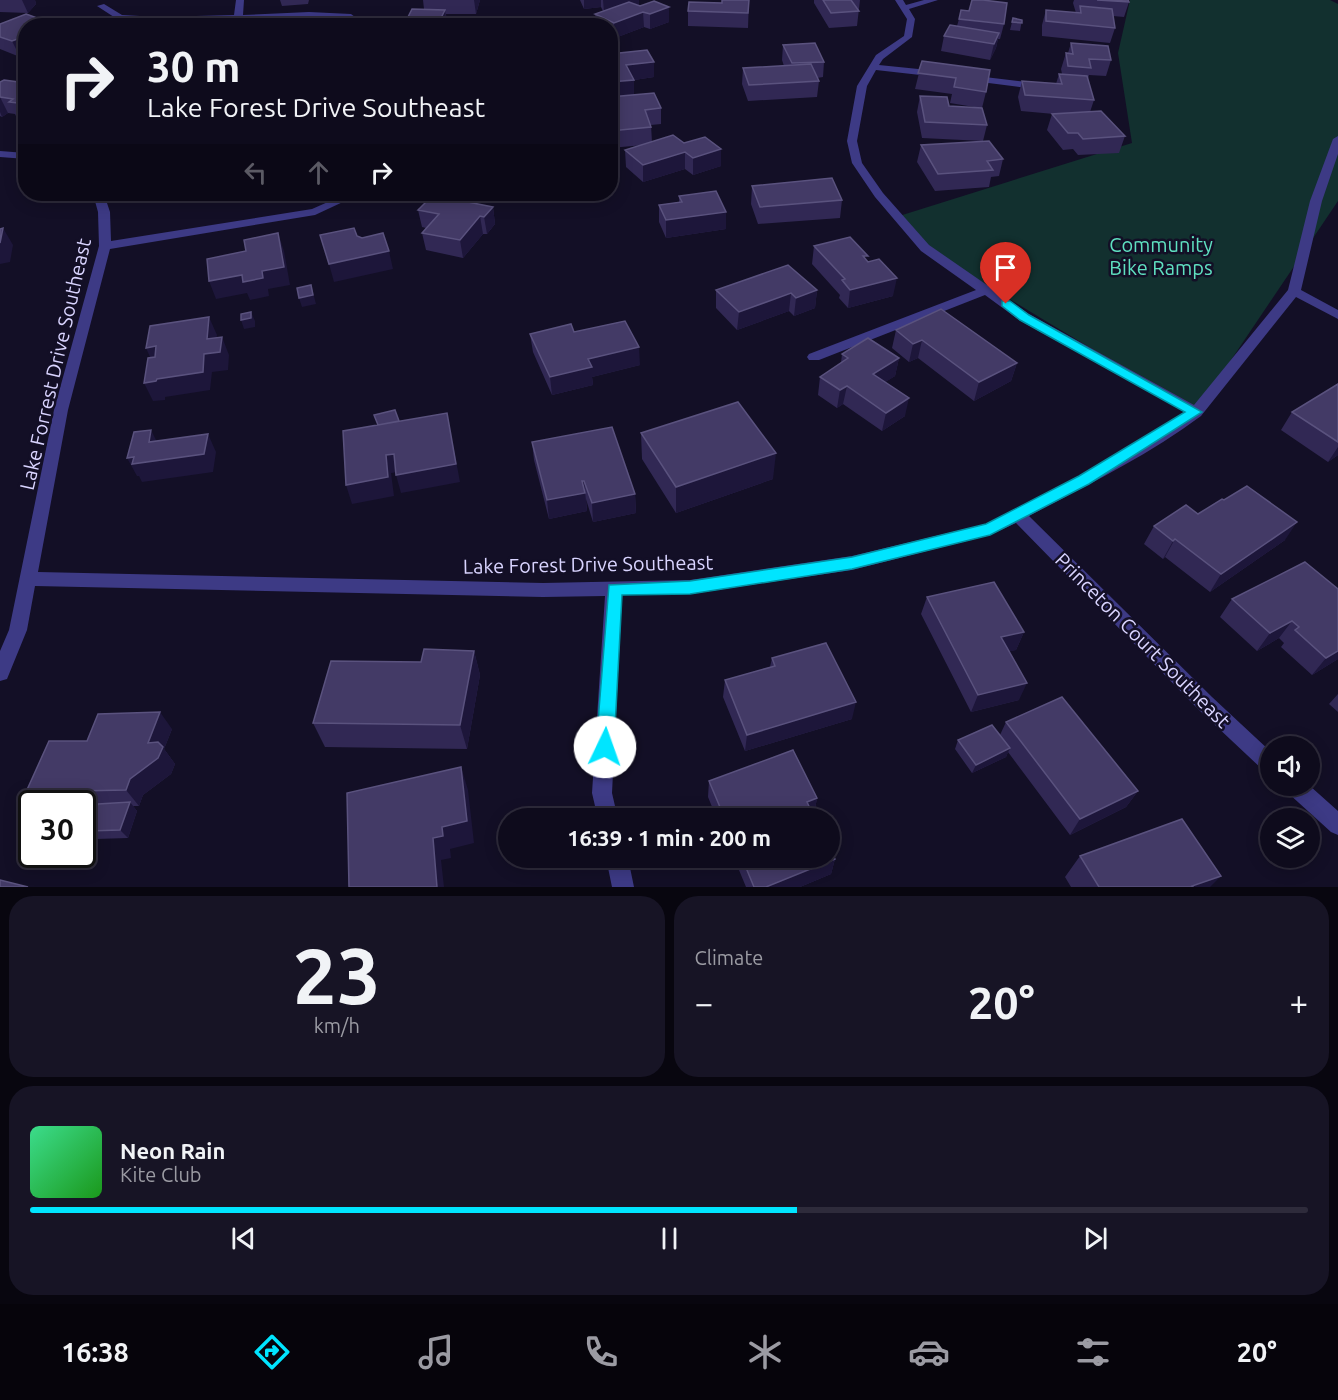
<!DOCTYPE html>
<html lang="en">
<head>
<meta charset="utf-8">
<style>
	body { margin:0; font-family:Ubuntu,sans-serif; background:#171425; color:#f1f3f6; height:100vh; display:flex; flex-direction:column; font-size:22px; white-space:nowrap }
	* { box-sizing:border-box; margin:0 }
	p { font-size:20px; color:#9b9ba3 }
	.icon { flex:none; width:33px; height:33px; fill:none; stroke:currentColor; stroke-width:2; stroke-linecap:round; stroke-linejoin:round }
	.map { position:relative; height:887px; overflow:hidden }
	.drawer { display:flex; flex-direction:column; gap:9px; padding:9px; background:#08060f; flex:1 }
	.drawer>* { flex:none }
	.guide { position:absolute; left:18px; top:18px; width:600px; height:183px; border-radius:24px; box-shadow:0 3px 15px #0003,0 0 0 2px #2e2b3b; background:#0e0b1c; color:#f1f3f6; overflow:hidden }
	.fabs { position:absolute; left:1260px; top:736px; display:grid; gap:12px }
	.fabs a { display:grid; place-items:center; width:60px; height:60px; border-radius:50%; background:#0e0b1c; box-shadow:0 3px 15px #0003,0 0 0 2px #2e2b3b; font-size:30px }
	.speed { position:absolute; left:18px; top:790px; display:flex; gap:12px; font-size:30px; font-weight:700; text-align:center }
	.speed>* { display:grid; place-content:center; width:78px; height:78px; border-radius:50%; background:#0e0b1c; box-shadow:0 3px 15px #0003,0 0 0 2px #2e2b3b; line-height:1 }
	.speed .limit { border:3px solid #111; border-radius:9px; background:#fff; color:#111 }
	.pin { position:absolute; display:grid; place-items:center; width:51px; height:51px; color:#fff; margin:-62px -26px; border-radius:50% 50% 50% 0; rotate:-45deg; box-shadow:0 0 6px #0007 }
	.pin .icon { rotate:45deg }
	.me { position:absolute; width:66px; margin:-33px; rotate:3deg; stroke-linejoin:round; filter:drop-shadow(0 0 4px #0008) }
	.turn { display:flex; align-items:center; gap:21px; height:126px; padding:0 30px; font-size:27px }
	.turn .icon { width:78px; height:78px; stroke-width:2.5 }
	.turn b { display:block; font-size:42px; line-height:51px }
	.lanes { display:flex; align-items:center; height:57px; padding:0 30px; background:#0003; justify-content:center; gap:30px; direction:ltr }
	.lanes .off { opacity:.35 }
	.big { font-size:45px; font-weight:600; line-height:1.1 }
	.drawer .tile { flex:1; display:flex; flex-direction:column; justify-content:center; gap:9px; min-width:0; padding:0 21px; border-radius:24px; background:#171425 }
	.drawer .dial { align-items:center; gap:0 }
	.dial b { font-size:78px; line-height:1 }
	.song { display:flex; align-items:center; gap:18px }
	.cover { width:72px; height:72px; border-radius:9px; background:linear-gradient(135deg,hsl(150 70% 55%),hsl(120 70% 35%)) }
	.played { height:6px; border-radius:3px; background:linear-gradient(90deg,#00e5ff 60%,#2e2b3b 60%) }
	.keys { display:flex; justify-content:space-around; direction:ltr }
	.heat { display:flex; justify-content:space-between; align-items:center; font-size:33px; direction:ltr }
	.drawer .tiles { flex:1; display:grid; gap:9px; grid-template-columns:1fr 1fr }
	.tile:last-child { grid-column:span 2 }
	.trip { position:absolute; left:498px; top:808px; width:342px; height:60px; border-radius:30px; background:#0e0b1c; box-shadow:0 3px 15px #0003,0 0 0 2px #2e2b3b; font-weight:600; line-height:60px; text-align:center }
	.tab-bar { display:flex; height:96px; justify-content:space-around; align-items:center; background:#06040b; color:#9b9ba3 }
	.tab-bar .icon { width:42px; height:42px }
	.tab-bar .on { color:#00e5ff }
	.tab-bar b { font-size:27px; color:#f1f3f6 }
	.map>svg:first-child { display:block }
	.green { fill:#12302f }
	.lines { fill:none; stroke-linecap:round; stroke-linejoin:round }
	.minor { fill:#3d3a85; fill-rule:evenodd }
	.wall { fill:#312854 }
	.shaded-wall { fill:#1d163a }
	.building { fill:#433a66; stroke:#5a527e; stroke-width:1.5 }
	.route { fill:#00e5ff; stroke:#0095a6; stroke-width:1.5 }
	.labels { text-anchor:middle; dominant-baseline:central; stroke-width:5; stroke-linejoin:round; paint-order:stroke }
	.park-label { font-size:20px; fill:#5fe0c0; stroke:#130f26 }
	.street-label { font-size:20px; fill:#d9d4ff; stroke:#130f26 }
</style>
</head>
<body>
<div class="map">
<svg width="1338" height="887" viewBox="0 0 1338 887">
	<rect width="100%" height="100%" fill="#130f26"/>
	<path class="green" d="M1130,0H1330L1338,4V201L1196,412L925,248L896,217L1132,143L1118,53Z"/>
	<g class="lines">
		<path class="minor" d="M236,0H244L243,15L309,12L351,14L355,17L351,20L309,18L158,23L117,19L97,6L104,4L122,15L158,17L234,15Z
			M895,0H903L906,5L924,0H938L909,9L915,19L912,37L883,59L879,65L938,71L943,74L938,77L876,70L867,86L857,141L862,163L883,193L929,245L1029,314L1194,405L1288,290L1310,201L1333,139L1338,136V154L1322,201L1301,290L1338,310V319L1296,297L1201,416C1149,455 1087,485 1029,516L1212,697L1270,751V772L1263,770L1198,709L1016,523L990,535L852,570L690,594L622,595L612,793L618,819H598L592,793L605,596L543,597L35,586L27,630L7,679L0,681V651L9,630L54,410L99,246L98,212L93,194H104L110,212L111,241L312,209L346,194H360L315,215L110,249L68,410L38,572L543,583L690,580L852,556L986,524L1079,476L1185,412L1019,320L985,295L819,360H809L807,357L809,354L976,290L921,251L875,197L852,163L847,141L857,86L876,55L904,36L907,19Z
			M968,75L1027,82L1032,85L1027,88L965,80L963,78Z
			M0,151L26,153V159L0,157Z
			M1285,786H1310L1338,811V835L1331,832L1288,793Z
			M606,858H628L634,887H612Z"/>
	</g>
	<path class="wall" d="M0,0H35L36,4L28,13L0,12Z
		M280,0H309L308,4L282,6Z
		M423,0H480L476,14H446L447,26H395L405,23L424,9Z
		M580,0H639V6L669,22L650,29L644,27L615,38L610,36V26H596L595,14L603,11L601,7L584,9Z
		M749,0L748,28L688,26V11L722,3Z
		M814,0H860L857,26L829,28L814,3Z
		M1074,0H1128L1129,2L1124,17L1113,16L1115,28L1110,43L1042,36V25L1046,10L1076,13L1073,3Z
		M1013,18L1022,20L1020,31L1010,30Z
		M959,19L1004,24L1000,39H998L996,48L990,60L941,51L944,36L957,26Z
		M0,24L42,26L20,57L0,49Z
		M1071,43L1111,60L1106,76L1089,75L1088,79L1094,100L1090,112L1125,136L1119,153L1078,155L1073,149L1063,150L1047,130L1052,114H1054L1021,111L1018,97L1022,81L1056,84L1059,74H1062L1061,69L1066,53H1068Z
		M783,45L824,62L823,77L817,78L819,81L817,97L748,101L742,84L743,68L784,66L782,60Z
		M610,54L654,62V77L634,80V95L661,108V124L651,125L652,142L684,143L721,166L693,175L685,169L643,182L626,167L625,150L644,145L610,148Z
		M922,61L986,92L982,108L987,125L983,141L922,138L917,112L920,96L949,106L980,108L950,103L952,94L915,89Z
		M0,82L26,83V119L17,118L15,114L8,113L2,117L0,116Z
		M921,145L1003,159L999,176L991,177L989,187L935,191L917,162Z
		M752,186L842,200L840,218L758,224L751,204Z
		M679,196L726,229L666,238L659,222V205L679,202Z
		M493,207L495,224L487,234H483L463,258L426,250L422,233L426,228L422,227L418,210Z
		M814,246L867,261L893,296L848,308L839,298L840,295L812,264Z
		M716,290H817L815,308L794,316L789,311L737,330L716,308Z
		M896,330L1017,363L1011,381L974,401L918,358L909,362L892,348Z
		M574,332L640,365L592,377L593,385L552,395L533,352L530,334Z
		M842,354L899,358L895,376L885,382L905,416L882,431L843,404L837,408L818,395L820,377L841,363Z
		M1338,384V455L1328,462L1281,430L1292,412Z
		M641,433L773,479L676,513L642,459Z
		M532,442L635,494L636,513L593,522L586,499L587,511L549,519L534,460Z
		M1198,514L1285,540L1210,592L1165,557L1163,559L1144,544L1154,526Z
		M1305,562L1338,659L1312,675L1281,647L1284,643L1279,638L1257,651L1220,617L1232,599Z
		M927,597L1024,632L1016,650L1009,651L1019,700L971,712L921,614Z
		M474,651L480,675L467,749L325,747L313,723L421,662Z
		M772,658L852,719L745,751L723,697L725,680L770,667Z
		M1338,694V712L1329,704Z
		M1006,722L1138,791L1126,807L1070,835L1008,752L1006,757L972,773L955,749L958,740L1000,735Z
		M172,729L164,749L175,764L171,774L143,795L139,806H133L137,811L128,838L96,839L88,831L97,807H82V804H38L26,792Z
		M709,781L817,798L814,814H813L815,819H717L708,797Z
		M1080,856L1210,887H1071L1065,877Z
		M734,858H830L835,859L831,874L800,887H746Z"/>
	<path class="shaded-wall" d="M22,0H35L36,4L28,13Z
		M474,0H480L476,14Z
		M584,0H601V7L584,9Z
		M603,0H639V8L604,12Z
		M669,7V22L650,29V14Z
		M445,10L447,25V26H442L441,18Z
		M643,12L644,27L615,38L614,23Z
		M437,17L438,26H433Z
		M40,19L42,26H28L27,24Z
		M999,33L996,48L990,60L994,44Z
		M26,36V54L20,57L12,41Z
		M654,62V77L634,80V96L610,99V82L626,65Z
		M0,97L8,113L2,117L0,112Z
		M721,149V166L693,175V158Z
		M685,152V169L643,182V165Z
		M174,194H226L177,200Z
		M493,207L495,224L487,234L484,217Z
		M726,212V229L666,238V220Z
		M480,216L483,234L463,258L460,240Z
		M3,228L13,245L10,262L0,264V243Z
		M278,233L284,251L290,285L268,289L269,296L250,300L247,293L216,299L209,281L262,271Z
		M389,251L393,269L334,282L329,264Z
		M897,278L893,296L848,308L850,290Z
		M311,285L316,304L302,307L299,298Z
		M817,290L815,308L794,316L796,298Z
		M791,293L789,311L737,330L739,312Z
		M251,312L255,321V327L244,329L241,320Z
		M209,317L217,335L215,353L222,337L229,355L228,370L212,372L210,390L165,397V400L153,401L144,383L157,379L207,339Z
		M922,340L918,358L909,362L913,344Z
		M156,346L154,366L146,348Z
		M639,347L640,365L592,377L593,385L552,395L550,377L588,359Z
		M899,358L895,376L870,392L873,374Z
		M1017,363L1011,381L974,401L979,382Z
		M847,386L843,404L837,408L840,390Z
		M909,398L905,416L882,431L886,413Z
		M447,413L460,482L401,493L396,475Z
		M151,430L160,448L208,434L216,452L213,472L142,482L139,476H137L127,458L134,457L149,442Z
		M1338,447V455L1328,462Z
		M776,453L773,479L676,513V487Z
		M394,454L399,472L391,473L394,496L352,504L346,485L386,455Z
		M582,481H584L587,511L549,519L547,500Z
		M635,494L636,513L593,522L592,503Z
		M1297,522L1285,540L1210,592L1221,574Z
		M1175,539L1165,557L1163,559L1173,541Z
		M1292,621L1279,638L1257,651L1270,633Z
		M1024,632L1016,650L994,655L1001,637Z
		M474,651L480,675L467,749L460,725Z
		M1338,651V659L1312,675L1326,658Z
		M1027,683L1019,700L971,712L978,695Z
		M856,702L852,719L745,751L747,735Z
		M160,712L172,729L164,749L175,764L171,774L143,795L139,806L126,790L130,779L148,743Z
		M1010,748L1006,757L972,773L976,765Z
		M461,767L468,790L474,843L450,849L451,858L441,860L444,887H437L433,838L442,827Z
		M1138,791L1126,807L1070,835L1080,819Z
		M817,798L814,814L803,818L807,802Z
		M130,802L137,811L128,838L120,830Z
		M835,859L831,874L800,887H766Z
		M1221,876L1210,887H1191L1192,886Z"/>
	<path class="building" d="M722,0H749L748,13L688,11L689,2L722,3Z
		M823,0H851L859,11L831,13Z
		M972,0H983L1007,3L1004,24L959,19L961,10L969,11Z
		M1097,0H1128L1129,2Z
		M654,1L669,7L650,14L643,12L614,23L595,14L629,2L640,6Z
		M1080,6L1112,9L1115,28L1046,21V10L1081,13Z
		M412,9L445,10L441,18L437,17L433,26H395L397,23H405Z
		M26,14L40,19L27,24L32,26H26V36L12,41L0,37V24Z
		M1013,18L1022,20V23L1012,22Z
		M120,24H141L140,26H118Z
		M184,24H206L205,26H183Z
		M950,25L999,33L994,44L944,36Z
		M815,43L824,62L792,63L783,45Z
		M1071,43L1108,46L1111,60L1089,59L1091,68L1068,66L1066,53L1073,54Z
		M647,50L654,62L626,65L634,80L610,82V54Z
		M922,61L990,70L986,92L954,87L956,78L918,73Z
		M811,64L819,81L749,85L743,68Z
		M1059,74L1087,76L1094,100L1025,95L1022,81L1062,84Z
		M4,80L26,83V104L9,102L13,99L0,97V82Z
		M654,93L661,108L645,110L651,127L610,131V97Z
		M920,96L947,97L949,106L982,108L987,125L925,122Z
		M1101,111L1125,136L1083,139L1078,133H1068L1052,114Z
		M673,135L684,143L705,137L721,149L693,158L685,152L643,165L625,150Z
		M989,141L1003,159L987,161L993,170L938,174L921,145Z
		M832,178L842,200L760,207L752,186Z
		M716,191L726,212L666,220L659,205L682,202L679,196Z
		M433,195L493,207L484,217L480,216L460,240L422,233L439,214L418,210Z
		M3,228L0,243V229Z
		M354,228L357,236L362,238L383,233L389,251L329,264L320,235Z
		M278,233L284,267L262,271L263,278L243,282L242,275L209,281L207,259L246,251L244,240Z
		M850,237L868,256H863L868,262L879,259L897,278L850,290L842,280L845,279L814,246Z
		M788,265L817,290L796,298L791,293L739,312L716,290Z
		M311,285L313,295L299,298L297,288Z
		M941,309L1017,363L979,382L922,340L913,344L896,330Z
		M251,312V318L241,320V314Z
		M209,317L207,339L222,337L220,352L204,354L203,372L157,379L156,381L144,383L148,358L155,357L156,346L146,348L150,326Z
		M625,321L639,347L588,359L592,367L550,377L530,334L571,324L574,332Z
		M868,338L899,358L873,374L909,398L886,413L847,386L840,390L820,377L848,358L842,354Z
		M1338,384V442L1292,412Z
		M738,402L776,453L676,487L641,433Z
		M395,410L399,421L378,425L374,415Z
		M447,413L456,464L396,475L394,454L386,455L388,477L346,485L343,431Z
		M612,427L635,494L592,503L584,481H582L585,493L547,500L532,442Z
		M151,430L149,442L208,434L204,454L132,464L134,457L127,458L134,432Z
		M1247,486L1297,522L1221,574L1175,539L1173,541L1154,526L1186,505L1198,514L1222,499L1224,500Z
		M1305,562L1338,589V651L1326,658L1295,630L1299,627L1292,621L1270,633L1232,599Z
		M994,582L1024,632L1001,637L1027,683L978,695L927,597Z
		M826,643L856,702L747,735L725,680L775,666L772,658Z
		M424,649L474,651L460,725L313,723L331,661L421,662Z
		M1062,697L1138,791L1080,819L1006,722Z
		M160,712L148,743L158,742L163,747L158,758L130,779L126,790L26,792L49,741H87L98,714Z
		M992,725L1010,748L976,765L958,740Z
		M793,750L817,798L807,802L815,819H725L709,781Z
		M461,767L467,821L442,827L443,836L433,838L437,887H349L347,793Z
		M130,802L120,830L88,831L98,804Z
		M1182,819L1221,876L1192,886L1193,887H1099L1080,856Z
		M830,847L835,859L766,887H754L742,858H830Z
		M0,880L28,887H0Z"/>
	<path class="route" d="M1002,301H1010L1029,315L1202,412L1089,484L990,535L852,569L690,594L622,595L614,747L611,753L605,756L599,753L596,747L609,585L690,581L852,557L986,524L1079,476L1185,412L1020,320L1002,306Z"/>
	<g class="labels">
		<g class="park-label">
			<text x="1161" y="244">Community<tspan x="1161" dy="23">Bike Ramps</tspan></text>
		</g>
		<g class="street-label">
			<text transform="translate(55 364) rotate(-77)">Lake Forrest Drive Southeast</text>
			<text transform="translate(588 564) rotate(-1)">Lake Forest Drive Southeast</text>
			<text transform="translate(1143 640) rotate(45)">Princeton Court Southeast</text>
		</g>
	</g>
</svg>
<div class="fabs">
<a><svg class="icon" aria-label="sound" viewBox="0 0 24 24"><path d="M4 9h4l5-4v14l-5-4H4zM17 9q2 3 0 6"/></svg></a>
<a><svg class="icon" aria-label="layers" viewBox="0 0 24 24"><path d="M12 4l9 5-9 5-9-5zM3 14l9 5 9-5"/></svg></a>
</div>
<div class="speed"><div class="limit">30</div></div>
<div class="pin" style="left:1006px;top:304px;background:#d93025"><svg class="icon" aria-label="arrive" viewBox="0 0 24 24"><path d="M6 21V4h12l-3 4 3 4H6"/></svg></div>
<svg class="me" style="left:605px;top:747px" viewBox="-20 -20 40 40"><circle r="19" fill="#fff"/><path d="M0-13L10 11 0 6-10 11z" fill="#00e5ff"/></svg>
<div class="trip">16:39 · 1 min · 200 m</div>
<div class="guide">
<div class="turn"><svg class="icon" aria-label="right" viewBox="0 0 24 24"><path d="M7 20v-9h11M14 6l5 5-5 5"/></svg><div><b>30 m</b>Lake Forest Drive Southeast</div></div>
<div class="lanes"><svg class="icon off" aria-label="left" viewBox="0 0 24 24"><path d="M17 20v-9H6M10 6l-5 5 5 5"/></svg><svg class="icon off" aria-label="ahead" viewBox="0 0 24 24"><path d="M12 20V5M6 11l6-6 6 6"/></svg><svg class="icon" aria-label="right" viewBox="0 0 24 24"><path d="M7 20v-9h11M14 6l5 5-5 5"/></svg></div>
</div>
</div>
<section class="drawer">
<div class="tiles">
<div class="tile dial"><b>23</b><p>km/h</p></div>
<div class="tile"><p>Climate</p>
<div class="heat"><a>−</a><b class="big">20°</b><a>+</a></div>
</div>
<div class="tile">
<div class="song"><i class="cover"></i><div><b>Neon Rain</b><p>Kite Club</p></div></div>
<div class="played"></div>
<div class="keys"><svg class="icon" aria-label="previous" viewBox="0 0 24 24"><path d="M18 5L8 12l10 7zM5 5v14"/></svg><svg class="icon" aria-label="pause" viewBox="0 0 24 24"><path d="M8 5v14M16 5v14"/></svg><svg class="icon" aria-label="next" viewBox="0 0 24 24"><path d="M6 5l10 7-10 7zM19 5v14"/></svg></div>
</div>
</div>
</section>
<nav class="tab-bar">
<b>16:38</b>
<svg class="icon on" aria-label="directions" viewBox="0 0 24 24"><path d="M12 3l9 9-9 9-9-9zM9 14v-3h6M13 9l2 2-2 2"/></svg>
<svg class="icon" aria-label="music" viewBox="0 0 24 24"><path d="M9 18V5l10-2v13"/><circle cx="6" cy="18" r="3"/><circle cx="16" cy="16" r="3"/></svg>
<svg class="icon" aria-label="phone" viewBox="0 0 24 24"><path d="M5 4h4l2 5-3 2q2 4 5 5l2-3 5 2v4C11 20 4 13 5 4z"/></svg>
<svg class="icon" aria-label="climate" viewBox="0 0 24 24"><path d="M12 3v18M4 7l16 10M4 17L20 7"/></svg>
<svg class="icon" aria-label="car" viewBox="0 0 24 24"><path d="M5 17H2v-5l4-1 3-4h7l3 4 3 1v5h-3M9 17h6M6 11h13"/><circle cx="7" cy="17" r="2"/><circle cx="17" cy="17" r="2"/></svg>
<svg class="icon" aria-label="filters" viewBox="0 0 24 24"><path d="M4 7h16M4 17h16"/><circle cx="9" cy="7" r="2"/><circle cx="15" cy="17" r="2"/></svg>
<b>20°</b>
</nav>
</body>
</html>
